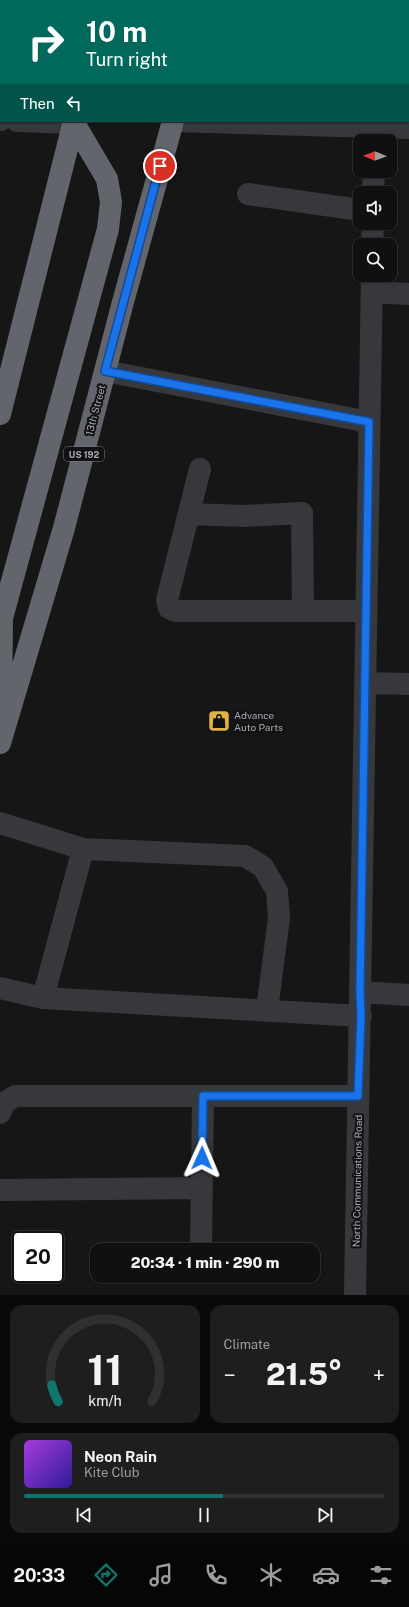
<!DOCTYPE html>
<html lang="en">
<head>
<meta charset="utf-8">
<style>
	body { margin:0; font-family:"Public Sans",sans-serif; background:#1e1e1f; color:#f1f3f6; height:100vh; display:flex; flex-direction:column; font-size:15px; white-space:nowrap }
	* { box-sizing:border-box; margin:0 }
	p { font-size:13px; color:#9c9d9f }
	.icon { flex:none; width:22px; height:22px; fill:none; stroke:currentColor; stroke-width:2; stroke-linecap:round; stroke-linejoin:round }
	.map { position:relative; height:1295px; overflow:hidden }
	.sheet { display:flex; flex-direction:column; gap:10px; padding:10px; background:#090909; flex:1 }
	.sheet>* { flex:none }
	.top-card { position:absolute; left:0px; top:0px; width:409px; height:122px; box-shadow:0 1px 3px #0004,0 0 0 1px #303031; background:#00695c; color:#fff; overflow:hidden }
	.needle { width:26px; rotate:271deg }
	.fabs { position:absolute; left:353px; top:134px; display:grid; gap:8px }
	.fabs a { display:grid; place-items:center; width:44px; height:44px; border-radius:8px; background:#101011; box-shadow:0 1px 3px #0004,0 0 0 1px #303031; font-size:20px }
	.speed { position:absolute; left:12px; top:1231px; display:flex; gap:8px; font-size:20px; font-weight:700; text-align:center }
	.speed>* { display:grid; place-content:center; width:52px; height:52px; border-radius:50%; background:#101011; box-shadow:0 1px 3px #0004,0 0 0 1px #303031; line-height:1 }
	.speed .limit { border:2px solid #111; border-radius:6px; background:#fff; color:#111 }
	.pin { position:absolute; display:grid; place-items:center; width:34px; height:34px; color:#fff; margin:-17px; border:2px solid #fff; border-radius:50%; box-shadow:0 1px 4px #0007 }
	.me { position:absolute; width:44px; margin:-22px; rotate:1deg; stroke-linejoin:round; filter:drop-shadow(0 0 3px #0008) }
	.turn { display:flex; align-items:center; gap:14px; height:84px; padding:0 20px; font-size:18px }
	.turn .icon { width:52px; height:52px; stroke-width:2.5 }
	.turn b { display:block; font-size:28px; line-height:34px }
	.then { display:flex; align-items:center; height:38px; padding:0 20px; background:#0003; gap:8px; font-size:15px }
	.big { font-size:30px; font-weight:800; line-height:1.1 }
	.sheet .card { flex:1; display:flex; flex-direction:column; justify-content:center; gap:6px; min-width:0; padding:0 14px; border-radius:12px; background:#1e1e1f }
	.sheet .dial { align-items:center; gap:0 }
	.dial svg { height:104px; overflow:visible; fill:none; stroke:#303031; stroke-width:7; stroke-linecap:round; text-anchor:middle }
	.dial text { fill:#f1f3f6; stroke:none }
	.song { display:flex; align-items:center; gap:12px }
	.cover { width:48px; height:48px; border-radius:6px; background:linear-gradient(135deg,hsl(280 70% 55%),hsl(250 70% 35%)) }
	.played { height:4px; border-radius:2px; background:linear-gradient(90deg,#0f766e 55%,#303031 55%) }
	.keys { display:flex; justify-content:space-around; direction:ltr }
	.heat { display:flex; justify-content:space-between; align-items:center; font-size:22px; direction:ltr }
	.sheet .tiles { flex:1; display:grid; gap:10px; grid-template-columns:1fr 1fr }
	.card:last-child { grid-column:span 2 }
	.trip { position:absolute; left:90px; top:1243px; width:230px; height:40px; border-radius:12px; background:#101011; box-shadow:0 1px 3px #0004,0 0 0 1px #303031; font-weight:800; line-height:40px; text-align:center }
	.dock { display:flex; height:64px; justify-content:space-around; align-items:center; background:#060607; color:#9c9d9f }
	.dock .icon { width:28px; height:28px }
	.dock .selected { color:#0f766e }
	.dock b { font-size:18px; color:#f1f3f6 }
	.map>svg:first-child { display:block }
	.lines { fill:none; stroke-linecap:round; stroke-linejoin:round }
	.minor { stroke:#37383c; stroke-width:22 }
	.highway { stroke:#63656c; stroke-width:22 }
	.route-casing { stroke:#114b97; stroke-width:10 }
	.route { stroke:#1a73e8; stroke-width:7 }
	.labels { text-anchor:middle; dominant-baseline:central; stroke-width:4; stroke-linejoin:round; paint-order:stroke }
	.shield { fill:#111112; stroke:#7b7e85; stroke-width:1 }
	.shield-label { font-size:9px; font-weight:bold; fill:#a9acb6 }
	.street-label { font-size:10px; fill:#a9acb6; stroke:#111112 }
	.poi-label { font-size:10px; fill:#a9acb6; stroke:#111112; text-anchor:start }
</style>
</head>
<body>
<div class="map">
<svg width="409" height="1295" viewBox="0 0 409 1295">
	<rect width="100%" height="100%" fill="#161617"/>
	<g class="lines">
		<path class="minor" d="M0,120H1
			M17,121L74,123
			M173,121L409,128
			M373,193L374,171
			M248,194L360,210
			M372,245L373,223
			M372,292L409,294
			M105,371L369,422
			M200,469L167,600L169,608L175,611H366
			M189,514L244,516L302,513L303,611
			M365,683L409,684
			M0,823L83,849L245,856L263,867L277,891L279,918L267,1010
			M0,988L43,998L361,1016
			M360,992L409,995
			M43,998L83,849
			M0,1113L4,1103L15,1096H358
			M0,1190L202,1188
			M201,1250L203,1096
			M355,1295L372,275"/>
		<path class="highway" d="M104,1V0
			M132,1V0
			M199,1V0
			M0,414L74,121
			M1,715L2,618L108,229L111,202L107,179L74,123
			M0,743L64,528L123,302L173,121"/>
	</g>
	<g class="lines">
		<g class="route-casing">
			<path id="route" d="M160,166L105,371L369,422L360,992L361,1016L358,1096H203L202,1158"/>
		</g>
		<use href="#route" class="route"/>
	</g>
	<defs>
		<g id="shop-square" transform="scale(1.15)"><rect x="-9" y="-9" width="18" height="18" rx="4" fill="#e0b245" stroke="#111112"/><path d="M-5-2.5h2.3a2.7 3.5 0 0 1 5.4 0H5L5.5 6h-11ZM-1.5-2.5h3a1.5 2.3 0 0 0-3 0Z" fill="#111"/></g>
	</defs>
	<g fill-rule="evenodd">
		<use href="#shop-square" x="219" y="721"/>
	</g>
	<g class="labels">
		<rect class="shield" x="64" y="447" width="40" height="14" rx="3"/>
		<g class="shield-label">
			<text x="84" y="454">US 192</text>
		</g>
		<g class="street-label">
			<text transform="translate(95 410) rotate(-75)">13th Street</text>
			<text transform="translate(357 1181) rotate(-89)">North Communications Road</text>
		</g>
		<g class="poi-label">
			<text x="234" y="715">Advance<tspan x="234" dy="12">Auto Parts</tspan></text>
		</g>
	</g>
</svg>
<div class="fabs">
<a><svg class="needle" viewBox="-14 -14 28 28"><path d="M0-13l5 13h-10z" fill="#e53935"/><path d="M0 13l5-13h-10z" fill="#9c9d9f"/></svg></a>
<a><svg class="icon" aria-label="sound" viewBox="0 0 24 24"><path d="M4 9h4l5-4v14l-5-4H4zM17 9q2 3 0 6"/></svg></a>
<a><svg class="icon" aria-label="search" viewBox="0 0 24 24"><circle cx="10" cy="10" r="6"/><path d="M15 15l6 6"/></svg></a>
</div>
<div class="speed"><div class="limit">20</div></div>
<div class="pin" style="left:160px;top:166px;background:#d93025"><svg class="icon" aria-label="arrive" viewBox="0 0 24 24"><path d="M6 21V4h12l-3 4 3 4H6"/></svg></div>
<svg class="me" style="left:202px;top:1158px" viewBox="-20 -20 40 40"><path d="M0-17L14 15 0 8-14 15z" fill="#1a73e8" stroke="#fff" stroke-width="4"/></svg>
<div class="trip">20:34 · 1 min · 290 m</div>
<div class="top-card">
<div class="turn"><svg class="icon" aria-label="right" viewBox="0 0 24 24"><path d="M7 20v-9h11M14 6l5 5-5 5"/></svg><div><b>10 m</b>Turn right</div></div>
<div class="then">Then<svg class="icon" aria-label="left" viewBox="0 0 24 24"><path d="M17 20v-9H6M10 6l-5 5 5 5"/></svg></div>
</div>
</div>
<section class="sheet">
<div class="tiles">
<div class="card dial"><svg viewBox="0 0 100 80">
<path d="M14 69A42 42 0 1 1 86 69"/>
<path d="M14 69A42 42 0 0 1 9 56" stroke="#0f766e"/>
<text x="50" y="56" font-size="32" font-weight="700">11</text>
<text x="50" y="72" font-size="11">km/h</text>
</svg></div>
<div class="card"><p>Climate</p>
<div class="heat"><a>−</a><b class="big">21.5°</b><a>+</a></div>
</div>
<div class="card">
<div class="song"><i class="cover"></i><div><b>Neon Rain</b><p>Kite Club</p></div></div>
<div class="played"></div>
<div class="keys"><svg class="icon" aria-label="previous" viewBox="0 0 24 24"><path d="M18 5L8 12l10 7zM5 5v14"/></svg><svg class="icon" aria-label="pause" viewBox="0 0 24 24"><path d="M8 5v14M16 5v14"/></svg><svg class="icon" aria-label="next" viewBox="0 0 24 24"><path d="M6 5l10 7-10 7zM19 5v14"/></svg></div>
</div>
</div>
</section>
<nav class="dock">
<b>20:33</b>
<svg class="icon selected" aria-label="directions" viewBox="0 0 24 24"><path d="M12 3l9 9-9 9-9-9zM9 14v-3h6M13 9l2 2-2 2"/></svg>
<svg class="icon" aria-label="music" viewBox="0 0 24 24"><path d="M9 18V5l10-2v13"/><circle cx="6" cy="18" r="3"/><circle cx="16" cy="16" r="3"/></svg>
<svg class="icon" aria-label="phone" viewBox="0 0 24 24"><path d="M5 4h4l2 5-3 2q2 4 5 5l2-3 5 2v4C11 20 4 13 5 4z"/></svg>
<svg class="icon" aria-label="climate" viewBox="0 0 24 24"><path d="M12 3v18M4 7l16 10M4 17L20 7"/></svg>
<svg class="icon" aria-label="car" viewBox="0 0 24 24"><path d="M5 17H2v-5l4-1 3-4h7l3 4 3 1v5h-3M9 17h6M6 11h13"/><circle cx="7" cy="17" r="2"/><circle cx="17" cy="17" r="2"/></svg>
<svg class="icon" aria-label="filters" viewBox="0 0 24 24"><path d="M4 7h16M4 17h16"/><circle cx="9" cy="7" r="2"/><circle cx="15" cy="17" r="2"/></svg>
</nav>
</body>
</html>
